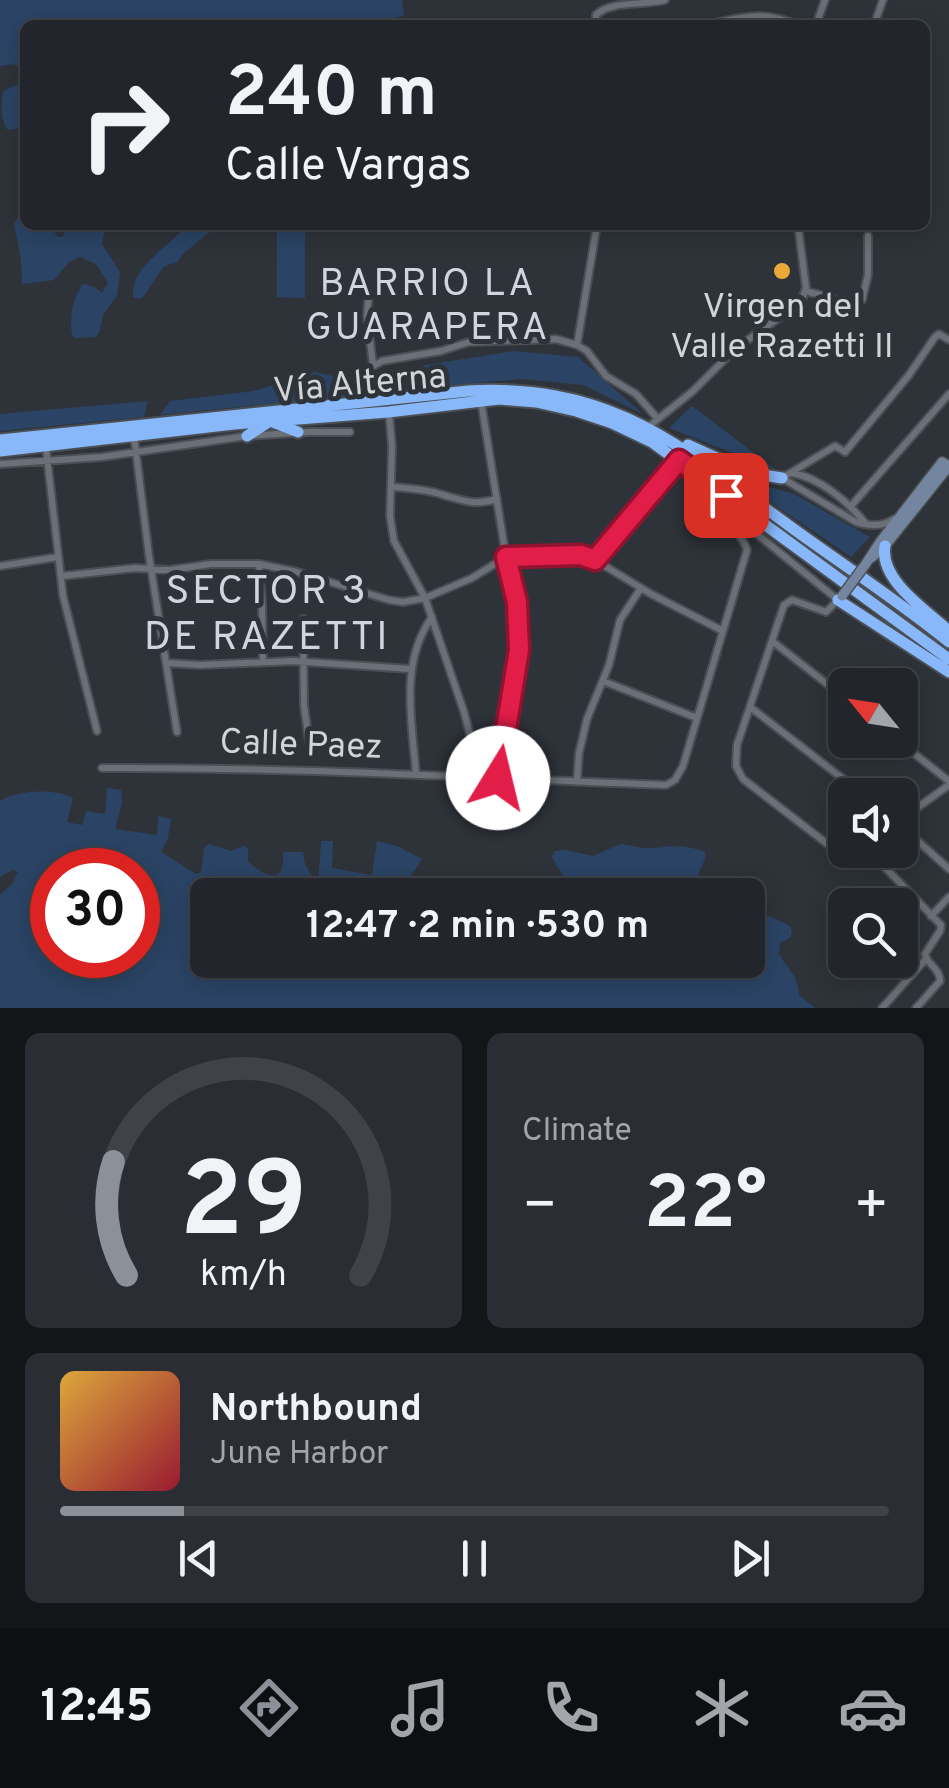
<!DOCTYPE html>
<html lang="en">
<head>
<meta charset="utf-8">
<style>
	body { margin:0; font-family:Overpass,sans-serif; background:#2a2e34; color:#f1f3f6; height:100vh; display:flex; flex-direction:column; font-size:38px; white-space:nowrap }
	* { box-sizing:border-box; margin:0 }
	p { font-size:32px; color:#a2a5a9 }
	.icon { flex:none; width:55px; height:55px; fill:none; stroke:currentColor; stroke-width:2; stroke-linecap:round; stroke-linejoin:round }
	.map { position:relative; height:1008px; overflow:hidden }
	.drawer { display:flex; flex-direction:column; gap:25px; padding:25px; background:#131518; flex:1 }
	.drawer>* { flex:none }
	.top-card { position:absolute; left:20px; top:20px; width:910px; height:210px; border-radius:15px; box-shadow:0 5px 25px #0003,0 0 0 2px #3f4348; background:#22262c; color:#f1f3f6; overflow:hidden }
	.needle { width:65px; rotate:300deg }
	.tools { position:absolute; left:828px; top:668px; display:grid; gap:20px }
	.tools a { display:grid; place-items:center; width:90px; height:90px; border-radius:15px; background:#22262c; box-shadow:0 5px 25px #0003,0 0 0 2px #3f4348; font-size:50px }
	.speed { position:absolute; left:30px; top:848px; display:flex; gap:20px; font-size:50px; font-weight:700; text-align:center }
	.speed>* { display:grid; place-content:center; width:130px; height:130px; border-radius:50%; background:#22262c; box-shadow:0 5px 25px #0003,0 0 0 2px #3f4348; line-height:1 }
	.speed .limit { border:15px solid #d22; background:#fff; color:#111 }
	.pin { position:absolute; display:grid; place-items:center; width:85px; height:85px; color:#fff; margin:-42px; border-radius:20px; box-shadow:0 5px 15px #0006 }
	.me { position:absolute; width:110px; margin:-55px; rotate:9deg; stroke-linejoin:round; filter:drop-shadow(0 0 8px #0008) }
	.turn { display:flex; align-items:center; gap:35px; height:210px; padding:0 40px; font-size:45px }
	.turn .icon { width:130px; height:130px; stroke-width:2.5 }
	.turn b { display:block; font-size:70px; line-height:85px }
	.big { font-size:75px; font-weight:700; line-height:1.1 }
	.drawer .card { flex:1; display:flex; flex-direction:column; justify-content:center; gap:15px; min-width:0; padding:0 35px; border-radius:15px; background:#2a2e34 }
	.drawer .dial { align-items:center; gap:0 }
	.dial svg { height:260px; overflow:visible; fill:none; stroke:#3f4348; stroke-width:7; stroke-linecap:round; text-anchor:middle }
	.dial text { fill:#f1f3f6; stroke:none }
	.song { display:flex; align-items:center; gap:30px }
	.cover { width:120px; height:120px; border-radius:15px; background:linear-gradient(135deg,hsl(40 70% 55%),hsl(350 70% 35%)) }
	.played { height:10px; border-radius:5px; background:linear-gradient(90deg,#8c9099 15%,#3f4348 15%) }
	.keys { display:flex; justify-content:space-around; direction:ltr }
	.heat { display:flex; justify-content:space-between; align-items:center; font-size:55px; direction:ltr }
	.drawer .tiles { flex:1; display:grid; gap:25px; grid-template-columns:1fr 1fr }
	.card:last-child { grid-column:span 2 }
	.trip { position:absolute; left:190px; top:878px; width:575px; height:100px; border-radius:15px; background:#22262c; box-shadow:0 5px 25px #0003,0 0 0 2px #3f4348; font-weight:700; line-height:100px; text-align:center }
	.menu { display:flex; height:160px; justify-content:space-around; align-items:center; background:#0e0f12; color:#a2a5a9 }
	.menu .icon { width:70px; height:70px }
	.menu .on { color:#8c9099 }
	.menu b { font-size:45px; color:#f1f3f6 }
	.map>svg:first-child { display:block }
	.green { fill:#2b4465; fill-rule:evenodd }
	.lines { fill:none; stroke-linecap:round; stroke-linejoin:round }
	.street-casing { stroke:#4b4f54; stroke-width:10 }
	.secondary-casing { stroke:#4b4f54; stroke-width:12 }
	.highway-casing { stroke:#4b4f54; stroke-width:15 }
	.street { stroke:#6b7078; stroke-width:6 }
	.secondary { stroke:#74869f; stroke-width:9 }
	.highway { stroke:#88b8f9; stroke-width:11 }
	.secondary-bridge-casing { stroke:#4b4f54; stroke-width:12; stroke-linecap:butt }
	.secondary-bridge { stroke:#74869f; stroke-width:9 }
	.route-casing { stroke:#92132f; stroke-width:25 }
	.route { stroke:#e11d48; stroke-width:18 }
	.poi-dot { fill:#eba939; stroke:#2e333a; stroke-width:4 }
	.labels { text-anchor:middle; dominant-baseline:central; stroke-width:10; stroke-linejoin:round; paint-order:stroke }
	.poi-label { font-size:35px; fill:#d1d4d8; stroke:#2e333a }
	.street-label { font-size:35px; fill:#d1d4d8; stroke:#2e333a }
	.neighbourhood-label { font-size:38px; letter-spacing:2.5px; fill:#d0d6de; stroke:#2e333a }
	.quarter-label { font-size:40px; letter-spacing:2.5px; fill:#d0d6de; stroke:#2e333a }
</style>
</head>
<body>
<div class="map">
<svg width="949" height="1008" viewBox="0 0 949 1008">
	<rect width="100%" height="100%" fill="#2e333a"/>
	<path class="green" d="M0,0H402L404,16L393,18L383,25H25V127L8,130C1,123 0,100 4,91C8,87 15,87 19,84L23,68L13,64L0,66Z
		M19,216L25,217V225L51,227L58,237H63L65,231L62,225H109L104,232L102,244L120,272L117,295L103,315L99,333L95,337L76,338L72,335C69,316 73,301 82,284L93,286L102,293L108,283L96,264L80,257L69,262L54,280L22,284L21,259L14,223Z
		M186,225H218L184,253L177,262L165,266L161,270L144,296L139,299L133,297C131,264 170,248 186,225Z
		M275,225H305V298L277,297V233Z
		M513,351L578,357L643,414L583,385L522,379L373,392L376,373Z
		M315,372L351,380L356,395L160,415L170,401L254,391Z
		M148,401L144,417L0,431V414Z
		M692,406L776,470L669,428Z
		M734,477L794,494L870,537L851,557Z
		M107,788L121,790L122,803L115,829L157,835L158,816L171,819L168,838L161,852L196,874L201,872L204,848L209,844L231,851L244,846L248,849V861C265,878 286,885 283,852H303L305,864L318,887L321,841H333L332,868L372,875L377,841L397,846L422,859L409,879L414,887L436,892L461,876L471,895H208V960H472L474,974L520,960H748V937C755,938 759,937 762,930L756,914L766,918L769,916L790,926L792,933L790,938L780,943L779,954C788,970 797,973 799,995L815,1008H0V895L12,884L18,872L13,870L0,877V801C16,790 56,788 73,798L67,822L82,825L86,811L105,814ZM52,870H138V955H52Z
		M621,844C632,845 643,849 654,848C676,846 683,844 705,852L706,857C699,872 694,880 702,895H559L564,888C563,867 559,873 552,856L555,851L566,850L593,856Z"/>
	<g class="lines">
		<g class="street-casing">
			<path id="street" d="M597,25L596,15C612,0 643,6 665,0
				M705,25C743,17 762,10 798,25
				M816,25L825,0
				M874,25L883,0
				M369,291L367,316L373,365
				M806,291L849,303L862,300L868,275V236
				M577,345L597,225
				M366,401L364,377L370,368L382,361L441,351L469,342L556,339L577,345L587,351L606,376L636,394L658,419
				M481,401L506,557L517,601L519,651L498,778
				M648,427L693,391L735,349L801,302L806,288L798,225
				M134,436L149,556L177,732
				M46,448L63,596L97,731
				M0,464L102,457L247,436L309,432H350
				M792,473C821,478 848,502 866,524
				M391,487C407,488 424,489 440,494C462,500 473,506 497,499
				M851,506L949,394
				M731,513L838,600L826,612L792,600L784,605L737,745L736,766L743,779L843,856L850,858L862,850
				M894,519C883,527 869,526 856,522L782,478L835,446L845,452L909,375L935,337L939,334L949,340
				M506,557L581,555L595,560L651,594L723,631
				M595,560L678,462
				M259,564L262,604L263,661
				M0,566L58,557
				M62,576L135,568L170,570L211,564H259L297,572L389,600L403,602L425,598L394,541L390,516L392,446L389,413
				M303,619L304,706L309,741
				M772,641L845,698
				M167,663L200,665L293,661L410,669
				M603,681L697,718
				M750,707L864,795
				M897,740L949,781
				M102,768C290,767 478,778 666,785L675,780L683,766L747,550C744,536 728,529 729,513
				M416,774C412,722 399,663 432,617
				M481,777L464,712L425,598L472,578L506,557
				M577,782L579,753L587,719L609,665L620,620L641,588
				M900,820L949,785
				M900,825L949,869
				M868,850L941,925L940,931L925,954C927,965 940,968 940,981L916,1008
				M931,916L949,897
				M882,1008L926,959"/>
		</g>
		<g class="secondary-casing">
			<path id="secondary" d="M865,565L880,542L942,462L949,466L885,546L871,558"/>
		</g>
		<g class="highway-casing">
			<path id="highway" d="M247,436L270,421L298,432
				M0,440L468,391C616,383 683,449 795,530C846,567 900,602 949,642
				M688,445L750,473L782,478
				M0,451L234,424L388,412L499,399L536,402L576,411L612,423L652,442L949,659
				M707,488L730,512
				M885,546C879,580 926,610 949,631
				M838,600L949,672"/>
		</g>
		<use href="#street" class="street"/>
		<use href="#secondary" class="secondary"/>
		<use href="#highway" class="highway"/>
		<g class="secondary-bridge-casing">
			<path id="secondary-bridge" d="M842,596L865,565"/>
		</g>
		<use href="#secondary-bridge" class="secondary-bridge"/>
	</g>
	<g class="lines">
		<g class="route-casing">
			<path id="route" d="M498,778L519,650L517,602L506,557L581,555L595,560L679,460L726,495"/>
		</g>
		<use href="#route" class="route"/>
	</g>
	<circle class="poi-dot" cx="782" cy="271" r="10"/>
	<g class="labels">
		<g class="poi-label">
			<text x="782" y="308">Virgen del<tspan x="782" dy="40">Valle Razetti II</tspan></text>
		</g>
		<g class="street-label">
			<text transform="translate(360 385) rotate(-5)">Vía Alterna</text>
			<text transform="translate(301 746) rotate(2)">Calle Paez</text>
		</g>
		<g class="neighbourhood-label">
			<text x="428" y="285">BARRIO LA<tspan x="428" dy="44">GUARAPERA</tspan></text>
		</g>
		<g class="quarter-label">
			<text x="267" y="593">SECTOR 3<tspan x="267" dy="46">DE RAZETTI</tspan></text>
		</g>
	</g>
</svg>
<div class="tools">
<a><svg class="needle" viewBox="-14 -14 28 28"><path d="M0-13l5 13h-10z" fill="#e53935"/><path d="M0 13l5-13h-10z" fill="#a2a5a9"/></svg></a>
<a><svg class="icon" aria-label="sound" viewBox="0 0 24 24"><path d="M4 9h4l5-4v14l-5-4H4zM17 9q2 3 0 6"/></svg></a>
<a><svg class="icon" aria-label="search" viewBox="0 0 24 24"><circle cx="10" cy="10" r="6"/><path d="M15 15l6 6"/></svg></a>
</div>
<div class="speed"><div class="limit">30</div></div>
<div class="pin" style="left:726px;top:495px;background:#d93025"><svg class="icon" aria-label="arrive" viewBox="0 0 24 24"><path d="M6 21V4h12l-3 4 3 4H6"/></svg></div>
<svg class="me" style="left:498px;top:778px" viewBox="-20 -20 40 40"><circle r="19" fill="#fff"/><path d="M0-13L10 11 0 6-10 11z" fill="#e11d48"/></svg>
<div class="trip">12:47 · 2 min · 530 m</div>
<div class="top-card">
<div class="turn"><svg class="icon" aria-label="right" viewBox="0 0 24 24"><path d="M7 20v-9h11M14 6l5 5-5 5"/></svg><div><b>240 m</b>Calle Vargas</div></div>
</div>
</div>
<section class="drawer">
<div class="tiles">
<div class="card dial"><svg viewBox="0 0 100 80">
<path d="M14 69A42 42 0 1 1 86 69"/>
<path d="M14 69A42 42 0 0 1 10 34" stroke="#8c9099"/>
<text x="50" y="56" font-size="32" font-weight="700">29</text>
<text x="50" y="72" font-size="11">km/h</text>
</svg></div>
<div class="card"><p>Climate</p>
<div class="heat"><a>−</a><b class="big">22°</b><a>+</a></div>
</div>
<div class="card">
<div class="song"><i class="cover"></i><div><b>Northbound</b><p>June Harbor</p></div></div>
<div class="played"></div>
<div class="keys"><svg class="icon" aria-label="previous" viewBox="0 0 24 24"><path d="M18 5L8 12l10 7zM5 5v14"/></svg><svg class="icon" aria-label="pause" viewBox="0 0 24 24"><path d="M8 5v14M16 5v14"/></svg><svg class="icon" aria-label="next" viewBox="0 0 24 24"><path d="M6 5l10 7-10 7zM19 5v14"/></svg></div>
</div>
</div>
</section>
<nav class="menu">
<b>12:45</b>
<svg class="icon on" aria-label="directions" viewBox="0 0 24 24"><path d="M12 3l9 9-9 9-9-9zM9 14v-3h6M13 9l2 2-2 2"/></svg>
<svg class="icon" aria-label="music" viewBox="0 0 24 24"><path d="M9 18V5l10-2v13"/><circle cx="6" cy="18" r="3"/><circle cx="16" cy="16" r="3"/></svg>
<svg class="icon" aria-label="phone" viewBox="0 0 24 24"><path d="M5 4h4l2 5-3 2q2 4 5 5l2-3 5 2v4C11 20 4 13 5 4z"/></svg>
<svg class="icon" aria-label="climate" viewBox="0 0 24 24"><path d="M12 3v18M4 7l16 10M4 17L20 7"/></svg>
<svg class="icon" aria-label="car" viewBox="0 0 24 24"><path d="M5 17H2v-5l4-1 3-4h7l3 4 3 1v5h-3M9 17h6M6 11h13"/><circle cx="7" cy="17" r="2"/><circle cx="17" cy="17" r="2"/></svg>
</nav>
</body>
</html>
